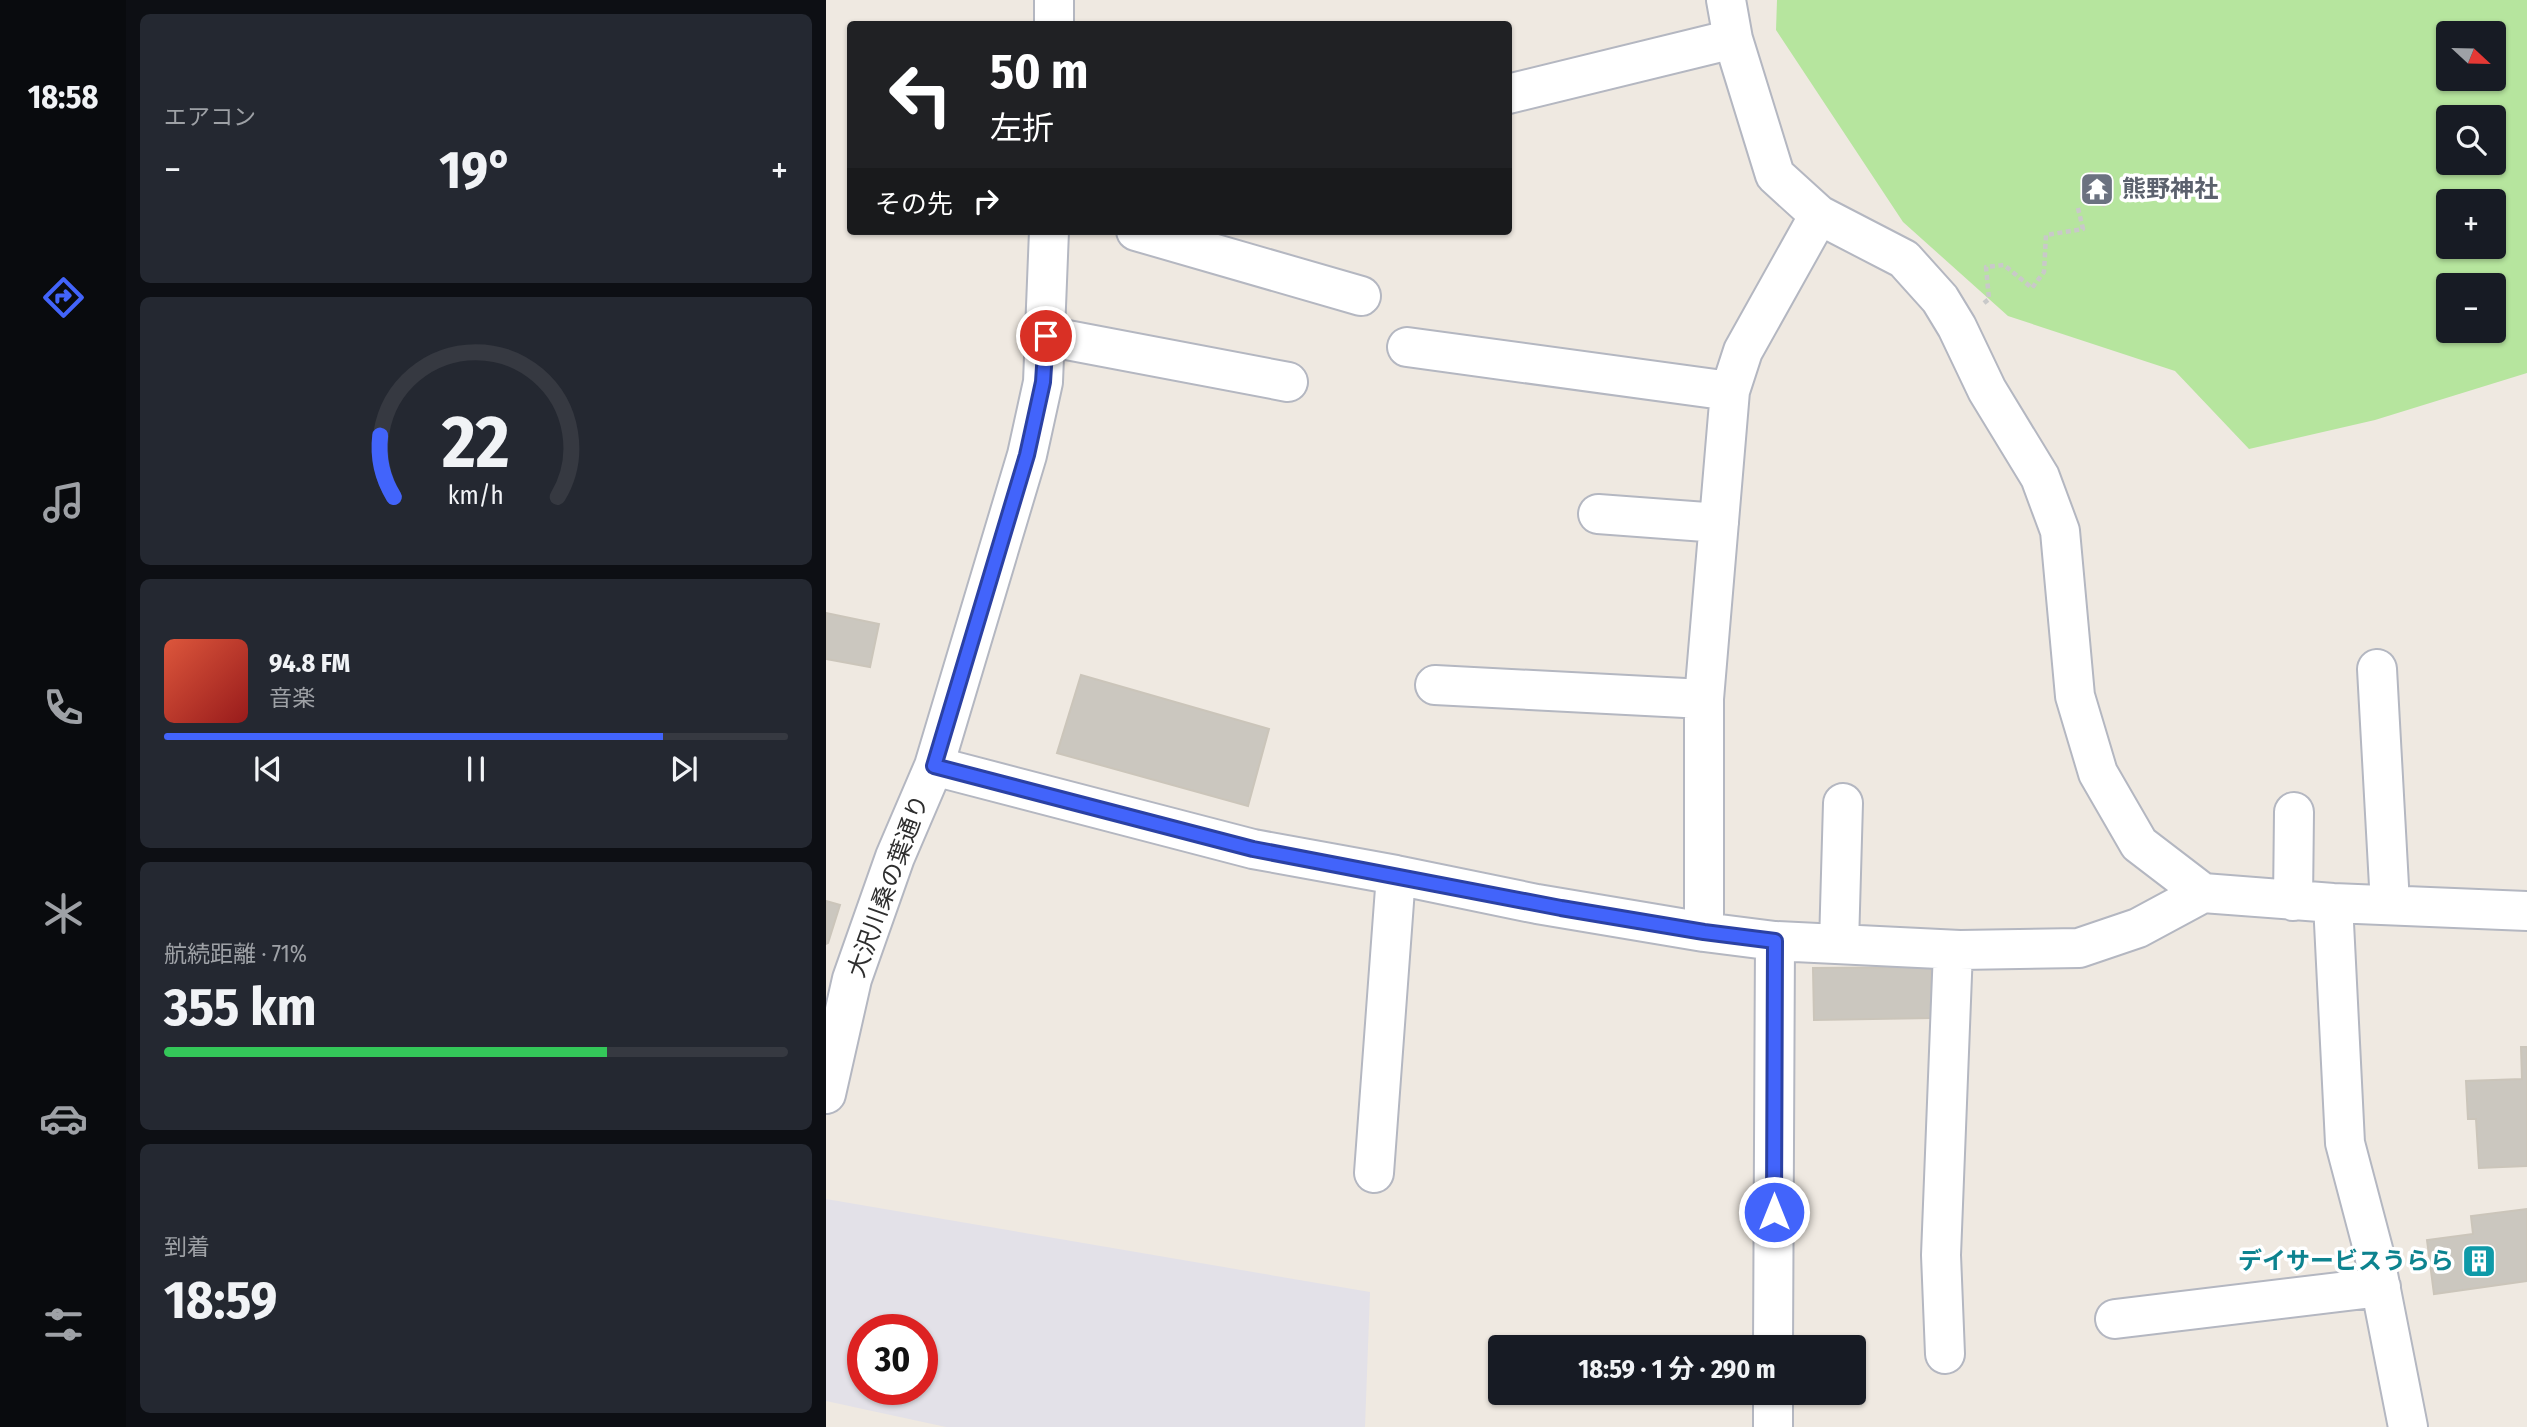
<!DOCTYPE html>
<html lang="ja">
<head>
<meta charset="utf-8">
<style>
	body { margin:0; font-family:"Fira Sans Condensed","Noto Sans JP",sans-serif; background:#242831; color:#f1f3f6; height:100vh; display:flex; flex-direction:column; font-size:26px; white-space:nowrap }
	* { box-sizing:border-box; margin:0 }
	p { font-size:23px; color:#9ea1a6 }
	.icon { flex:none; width:38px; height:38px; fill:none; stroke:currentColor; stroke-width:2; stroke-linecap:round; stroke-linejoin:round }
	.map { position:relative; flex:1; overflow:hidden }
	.side { display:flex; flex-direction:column; gap:14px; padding:14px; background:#0d0f14; width:700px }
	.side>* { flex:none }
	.hud { position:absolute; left:21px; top:21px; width:665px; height:214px; border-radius:7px; box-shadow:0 2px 5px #0004; background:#202124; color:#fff; overflow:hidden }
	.needle { width:46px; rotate:112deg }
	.tools { position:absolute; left:1610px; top:21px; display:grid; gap:14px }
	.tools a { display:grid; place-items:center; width:70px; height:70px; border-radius:7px; background:#171b24; box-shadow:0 2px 5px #0004; font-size:35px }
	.speed { position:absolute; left:21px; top:1314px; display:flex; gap:14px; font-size:35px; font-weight:700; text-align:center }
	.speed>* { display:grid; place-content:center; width:91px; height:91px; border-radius:50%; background:#171b24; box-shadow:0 2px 5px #0004; line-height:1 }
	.speed .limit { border:10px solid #d22; background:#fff; color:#111 }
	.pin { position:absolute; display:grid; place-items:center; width:60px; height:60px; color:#fff; margin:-30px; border:4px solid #fff; border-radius:50%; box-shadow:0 2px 7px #0007 }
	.me { position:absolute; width:77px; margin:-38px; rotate:0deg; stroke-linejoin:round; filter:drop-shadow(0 0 5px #0008) }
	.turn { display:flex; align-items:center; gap:24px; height:147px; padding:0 28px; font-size:32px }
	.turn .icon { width:91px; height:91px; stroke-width:2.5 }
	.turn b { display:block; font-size:49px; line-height:60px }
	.then { display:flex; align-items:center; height:66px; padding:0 28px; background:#0003; gap:14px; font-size:26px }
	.big { font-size:52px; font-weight:700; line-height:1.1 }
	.side .card { flex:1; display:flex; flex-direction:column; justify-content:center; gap:10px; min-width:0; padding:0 24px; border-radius:10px; background:#242831 }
	.side .dial { align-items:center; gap:0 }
	.dial svg { height:182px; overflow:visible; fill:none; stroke:#363941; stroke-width:7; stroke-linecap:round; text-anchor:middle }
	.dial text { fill:#f1f3f6; stroke:none }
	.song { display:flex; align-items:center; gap:21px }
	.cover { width:84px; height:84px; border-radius:10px; background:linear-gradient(135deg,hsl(10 70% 55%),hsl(0 70% 35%)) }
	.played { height:7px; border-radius:4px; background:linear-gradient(90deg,#4264fb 80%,#363941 80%) }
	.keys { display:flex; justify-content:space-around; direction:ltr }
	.heat { display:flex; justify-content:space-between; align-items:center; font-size:38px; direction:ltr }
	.charge { height:10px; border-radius:5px; background:linear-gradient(90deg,#34c759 71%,#363941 0) }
	.trip { position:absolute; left:662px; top:1335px; width:378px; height:70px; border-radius:7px; background:#171b24; box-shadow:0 2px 5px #0004; font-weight:700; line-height:70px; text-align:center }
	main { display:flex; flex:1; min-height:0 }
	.dock { display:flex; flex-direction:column; width:126px; justify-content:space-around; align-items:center; background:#090b0e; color:#9ea1a6 }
	.dock .icon { width:49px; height:49px }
	.dock .on { color:#4264fb }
	.dock b { font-size:32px; color:#f1f3f6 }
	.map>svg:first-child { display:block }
	.industrial { fill:#e3e1e8; fill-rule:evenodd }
	.green { fill:#b6e59e; fill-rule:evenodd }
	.building { fill:#cbc7bf; stroke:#cbc5ba; stroke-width:2 }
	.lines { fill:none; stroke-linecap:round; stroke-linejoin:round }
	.minor-casing { stroke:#b4b7c1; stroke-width:42 }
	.path { stroke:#c9c9c9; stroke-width:4.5; stroke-dasharray:5 3.5; stroke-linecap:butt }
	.minor { stroke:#fff; stroke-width:38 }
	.route-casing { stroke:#2b41a3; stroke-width:18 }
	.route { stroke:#4264fb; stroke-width:12 }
	.labels { text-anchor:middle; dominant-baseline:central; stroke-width:7; stroke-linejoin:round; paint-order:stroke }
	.worship-label { font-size:24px; font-weight:bold; fill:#5b616d; stroke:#fff; text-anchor:start }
	.street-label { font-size:24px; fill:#2e2e2e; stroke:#fff }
	.culture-label { font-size:24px; font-weight:bold; fill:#0d838f; stroke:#fff; text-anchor:end }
</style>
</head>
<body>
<main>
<nav class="dock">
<b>18:58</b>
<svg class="icon on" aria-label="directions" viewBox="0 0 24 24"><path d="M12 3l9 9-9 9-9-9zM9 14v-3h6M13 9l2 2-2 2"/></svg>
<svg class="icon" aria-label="music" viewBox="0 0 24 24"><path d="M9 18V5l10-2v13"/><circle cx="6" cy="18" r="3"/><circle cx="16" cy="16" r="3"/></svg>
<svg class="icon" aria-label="phone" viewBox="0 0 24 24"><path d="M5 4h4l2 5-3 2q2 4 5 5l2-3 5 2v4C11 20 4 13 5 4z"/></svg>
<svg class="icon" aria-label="climate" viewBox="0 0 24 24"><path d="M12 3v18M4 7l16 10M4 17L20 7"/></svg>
<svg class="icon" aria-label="car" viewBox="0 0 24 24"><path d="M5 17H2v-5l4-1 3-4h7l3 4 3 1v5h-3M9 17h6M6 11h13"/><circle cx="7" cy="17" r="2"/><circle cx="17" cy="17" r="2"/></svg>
<svg class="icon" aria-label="filters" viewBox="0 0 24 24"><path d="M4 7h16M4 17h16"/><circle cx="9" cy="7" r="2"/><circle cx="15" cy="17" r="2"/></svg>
</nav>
<section class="side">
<div class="card"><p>エアコン</p>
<div class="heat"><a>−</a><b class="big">19°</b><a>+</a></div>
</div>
<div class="card dial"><svg viewBox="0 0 100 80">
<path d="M14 69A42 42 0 1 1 86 69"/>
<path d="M14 69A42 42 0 0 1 8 42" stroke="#4264fb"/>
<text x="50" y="56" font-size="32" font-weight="700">22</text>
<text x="50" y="72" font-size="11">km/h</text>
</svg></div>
<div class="card">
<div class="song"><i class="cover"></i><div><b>94.8 FM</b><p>音楽</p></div></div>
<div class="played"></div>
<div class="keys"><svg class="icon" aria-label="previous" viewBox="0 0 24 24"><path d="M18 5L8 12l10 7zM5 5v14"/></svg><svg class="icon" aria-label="pause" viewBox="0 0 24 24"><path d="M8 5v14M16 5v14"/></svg><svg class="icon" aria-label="next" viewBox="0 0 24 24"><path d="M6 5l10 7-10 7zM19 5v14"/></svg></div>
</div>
<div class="card"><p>航続距離 · 71%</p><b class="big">355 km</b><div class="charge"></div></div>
<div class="card"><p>到着</p><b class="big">18:59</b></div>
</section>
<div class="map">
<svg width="1701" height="1427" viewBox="0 0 1701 1427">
	<rect width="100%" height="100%" fill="#efe9e1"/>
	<path class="industrial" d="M0,1199L544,1292L539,1427H120L0,1401ZM37,1330H96V1390H37Z"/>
	<path class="green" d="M951,0H1701V373L1549,420L1423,449L1349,371L1182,316L1077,222L950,30ZM1622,33H1668V79H1622ZM1622,117H1668V163H1622ZM1622,201H1668V247H1622ZM1622,285H1668V331H1622Z"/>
	<path class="building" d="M1265,172L1287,182L1278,206L1255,196Z
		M0,613L53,624L44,667L0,659Z
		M255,675L443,729L422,806L231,753Z
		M0,901L14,905L2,943L0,944Z
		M1105,967L1106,1018L988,1020L987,968Z
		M1695,1047H1701V1166L1653,1168L1650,1119H1642L1640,1081L1696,1079Z
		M1701,1209V1281L1608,1294L1601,1240L1647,1234L1645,1216Z"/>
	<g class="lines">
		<g class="minor-casing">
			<path id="minor" d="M900,0L907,39L949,175L993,215L1078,259L1114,299L1131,327L1161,390L1214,477L1234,531L1249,696L1272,773L1313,844L1377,893L1507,903L1701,911
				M228,24V0
				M682,94L907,39
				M310,231L535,296
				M220,336L462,382
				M581,347L904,391
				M772,514L893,523
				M1551,669L1564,904
				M609,685L878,699
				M108,766L427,849L570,875L711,904L878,932L949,941L1134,950L1253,948L1312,928L1377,893
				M1467,901L1468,812
				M1507,903L1519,1143L1547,1249L1582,1427
				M878,932V699L904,391L917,351L993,215
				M1013,944L1017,803
				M0,1094L26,979L69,857L108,766L201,455L217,382L223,231
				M548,1173L570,875
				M1289,1319L1555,1287
				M947,1348L949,941
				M1119,1354L1115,1255L1127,950
				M947,1427V1393"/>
		</g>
		<path class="path" d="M1158,303L1163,299L1160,267L1178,265L1206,288L1218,272L1220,235L1257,229L1252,208"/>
		<use href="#minor" class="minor"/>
	</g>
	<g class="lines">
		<g class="route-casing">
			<path id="route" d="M220,336L217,382L201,455L108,766L427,849L735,908L878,932L949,941L948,1212"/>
		</g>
		<use href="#route" class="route"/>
	</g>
	<defs>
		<g id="temple-square" transform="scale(1.75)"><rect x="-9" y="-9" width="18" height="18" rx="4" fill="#6b7280" stroke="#fff"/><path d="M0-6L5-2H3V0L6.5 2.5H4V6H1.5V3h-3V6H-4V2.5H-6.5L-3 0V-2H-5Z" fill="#fff"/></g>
		<g id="building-square" transform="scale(1.75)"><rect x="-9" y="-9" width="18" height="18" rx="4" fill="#0f9aa8" stroke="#fff"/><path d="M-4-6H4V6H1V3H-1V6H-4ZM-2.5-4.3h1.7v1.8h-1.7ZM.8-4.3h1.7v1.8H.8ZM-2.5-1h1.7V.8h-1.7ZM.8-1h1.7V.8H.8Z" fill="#fff"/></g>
	</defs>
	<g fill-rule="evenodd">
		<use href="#temple-square" x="1271" y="189"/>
		<use href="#building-square" x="1653" y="1261"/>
	</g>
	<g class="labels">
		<g class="worship-label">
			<text x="1296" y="189">熊野神社</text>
		</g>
		<g class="street-label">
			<text transform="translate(62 886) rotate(-70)">大沢川桑の葉通り</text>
		</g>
		<g class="culture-label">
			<text x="1628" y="1261">デイサービスうらら</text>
		</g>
	</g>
</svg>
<div class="tools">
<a><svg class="needle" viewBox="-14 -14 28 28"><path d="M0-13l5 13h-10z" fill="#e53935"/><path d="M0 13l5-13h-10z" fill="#9ea1a6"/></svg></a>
<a><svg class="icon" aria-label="search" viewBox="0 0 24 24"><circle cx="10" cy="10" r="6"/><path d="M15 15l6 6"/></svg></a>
<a>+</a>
<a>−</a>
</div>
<div class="speed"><div class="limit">30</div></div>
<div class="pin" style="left:220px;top:336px;background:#d93025"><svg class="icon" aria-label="arrive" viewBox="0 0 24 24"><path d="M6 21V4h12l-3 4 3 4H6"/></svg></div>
<svg class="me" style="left:948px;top:1212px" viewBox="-20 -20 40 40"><circle r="17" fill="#4264fb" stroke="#fff" stroke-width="3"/><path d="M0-11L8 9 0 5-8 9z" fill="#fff"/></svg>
<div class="trip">18:59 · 1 分 · 290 m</div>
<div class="hud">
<div class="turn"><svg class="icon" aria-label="left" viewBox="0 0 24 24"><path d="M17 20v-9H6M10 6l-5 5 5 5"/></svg><div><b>50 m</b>左折</div></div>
<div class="then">その先<svg class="icon" aria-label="right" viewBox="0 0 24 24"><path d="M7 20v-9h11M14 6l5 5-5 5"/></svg></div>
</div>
</div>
</main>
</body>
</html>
